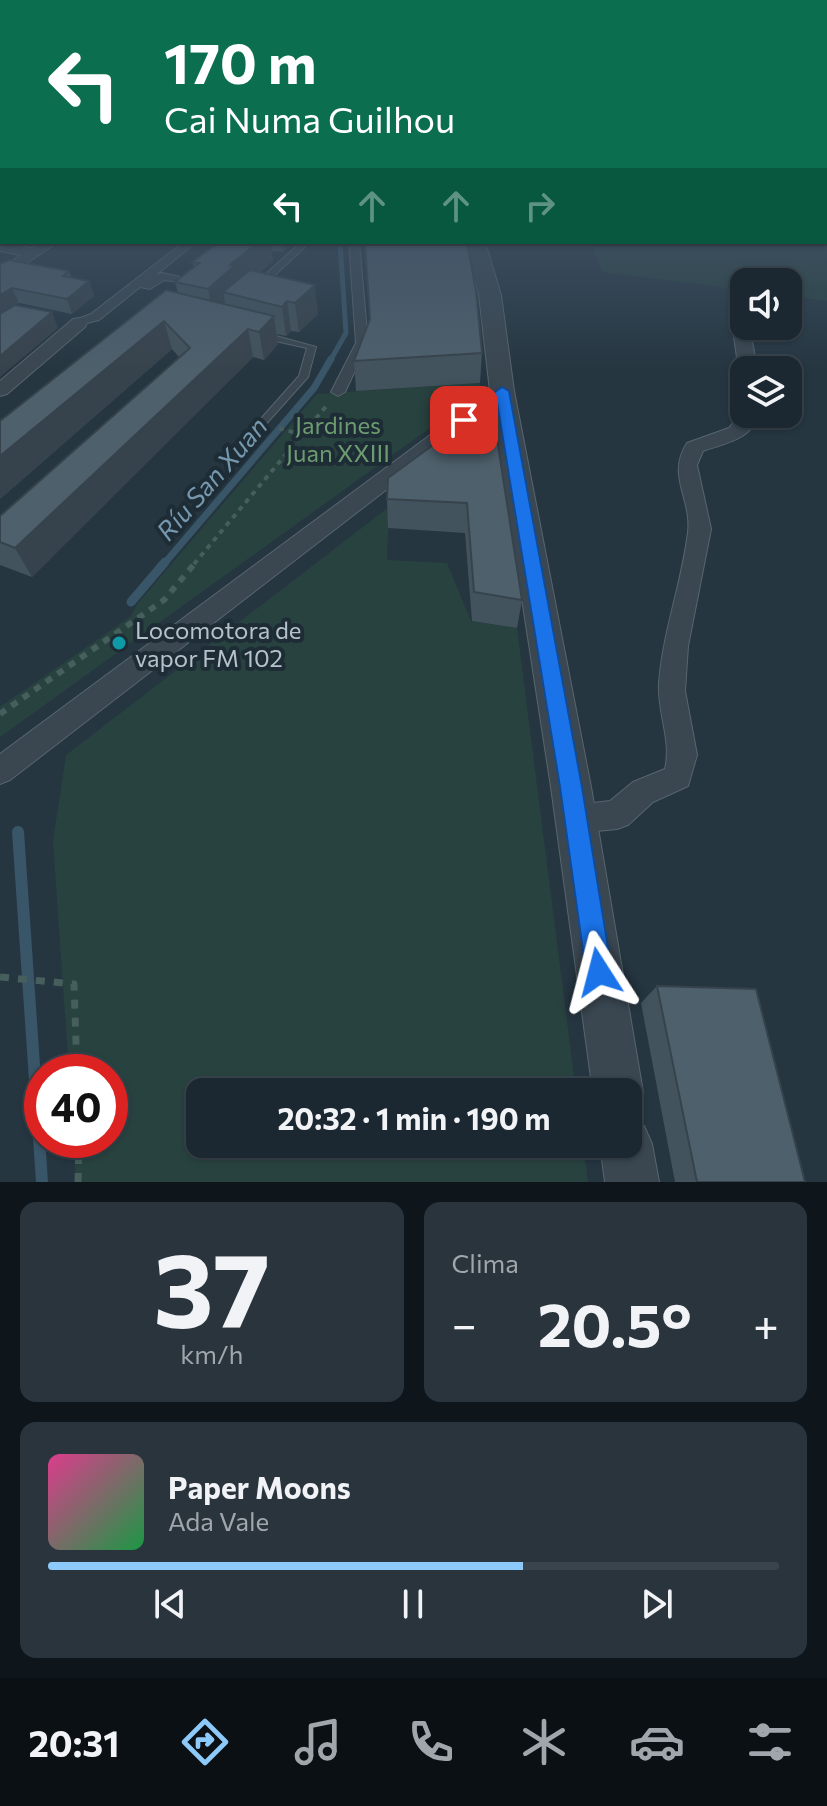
<!DOCTYPE html>
<html lang="es">
<head>
<meta charset="utf-8">
<style>
	body { margin:0; font-family:Commissioner,sans-serif; background:#29343d; color:#f1f3f6; height:100vh; display:flex; flex-direction:column; font-size:30px; white-space:nowrap }
	* { box-sizing:border-box; margin:0 }
	p { font-size:26px; color:#a0a6ab }
	.icon { flex:none; width:44px; height:44px; fill:none; stroke:currentColor; stroke-width:2; stroke-linecap:round; stroke-linejoin:round }
	.map { position:relative; height:1182px; overflow:hidden }
	.side { display:flex; flex-direction:column; gap:20px; padding:20px; background:#0f161b; flex:1 }
	.side>* { flex:none }
	.top-card { position:absolute; left:0px; top:0px; width:828px; height:244px; box-shadow:0 2px 6px #0004,0 0 0 2px #3a444d; background:#0b6e4f; color:#fff; overflow:hidden }
	.fabs { position:absolute; left:730px; top:268px; display:grid; gap:16px }
	.fabs a { display:grid; place-items:center; width:72px; height:72px; border-radius:16px; background:#1c2831; box-shadow:0 2px 6px #0004,0 0 0 2px #3a444d; font-size:40px }
	.speed { position:absolute; left:24px; top:1054px; display:flex; gap:16px; font-size:40px; font-weight:700; text-align:center }
	.speed>* { display:grid; place-content:center; width:104px; height:104px; border-radius:50%; background:#1c2831; box-shadow:0 2px 6px #0004,0 0 0 2px #3a444d; line-height:1 }
	.speed .limit { border:12px solid #d22; background:#fff; color:#111 }
	.pin { position:absolute; display:grid; place-items:center; width:68px; height:68px; color:#fff; margin:-34px; border-radius:16px; box-shadow:0 4px 12px #0006 }
	.me { position:absolute; width:88px; margin:-44px; rotate:351deg; stroke-linejoin:round; filter:drop-shadow(0 0 6px #0008) }
	.turn { display:flex; align-items:center; gap:28px; height:168px; padding:0 32px; font-size:36px }
	.turn .icon { width:104px; height:104px; stroke-width:2.5 }
	.turn b { display:block; font-size:56px; line-height:68px }
	.lanes { display:flex; align-items:center; height:76px; padding:0 32px; background:#0003; justify-content:center; gap:40px; direction:ltr }
	.lanes .off { opacity:.35 }
	.big { font-size:60px; font-weight:700; line-height:1.1 }
	.side .widget { flex:1; display:flex; flex-direction:column; justify-content:center; gap:12px; min-width:0; padding:0 28px; border-radius:16px; background:#29343d }
	.side .dial { align-items:center; gap:0 }
	.dial b { font-size:104px; line-height:1 }
	.song { display:flex; align-items:center; gap:24px }
	.cover { width:96px; height:96px; border-radius:12px; background:linear-gradient(135deg,hsl(330 70% 55%),hsl(140 70% 35%)) }
	.played { height:8px; border-radius:4px; background:linear-gradient(90deg,#8ecaf9 65%,#3a444d 65%) }
	.keys { display:flex; justify-content:space-around; direction:ltr }
	.heat { display:flex; justify-content:space-between; align-items:center; font-size:44px; direction:ltr }
	.side .tiles { flex:1; display:grid; gap:20px; grid-template-columns:1fr 1fr }
	.widget:last-child { grid-column:span 2 }
	.trip { position:absolute; left:186px; top:1078px; width:456px; height:80px; border-radius:16px; background:#1c2831; box-shadow:0 2px 6px #0004,0 0 0 2px #3a444d; font-weight:700; line-height:80px; text-align:center }
	.menu { display:flex; height:128px; justify-content:space-around; align-items:center; background:#0b1014; color:#a0a6ab }
	.menu .icon { width:56px; height:56px }
	.menu .selected { color:#8ecaf9 }
	.menu b { font-size:36px; color:#f1f3f6 }
	.map>svg:first-child { display:block }
	.green { fill:#284240 }
	.lines { fill:none; stroke-linecap:round; stroke-linejoin:round }
	.stream-far3 { stroke:#395568; stroke-width:5 }
	.stream-far2 { stroke:#395568; stroke-width:7 }
	.stream-far1 { stroke:#395568; stroke-width:9 }
	.stream { stroke:#395568; stroke-width:12 }
	.service-casing { stroke:#58656e; stroke-width:2 }
	.pedestrian-casing { stroke:#58656e; stroke-width:2 }
	.minor-casing { stroke:#58656e; stroke-width:2 }
	.tertiary-casing { stroke:#58656e; stroke-width:2 }
	.path-far2 { stroke:#465e5c; stroke-width:4; stroke-dasharray:5 5; stroke-linecap:butt }
	.path-far1 { stroke:#465e5c; stroke-width:6; stroke-dasharray:7 7; stroke-linecap:butt }
	.path { stroke:#465e5c; stroke-width:7; stroke-dasharray:9 9; stroke-linecap:butt }
	.service { fill:#3a4751; fill-rule:evenodd }
	.pedestrian { fill:#3a4751; fill-rule:evenodd }
	.minor { fill:#3a4751; fill-rule:evenodd }
	.tertiary { fill:#3a4751; fill-rule:evenodd }
	.wall { fill:#43535d }
	.shaded-wall { fill:#37434c }
	.building { fill:#4e606c; stroke:#37434c; stroke-width:2 }
	.route { fill:#1a73e8; stroke:#114b97; stroke-width:2 }
	.culture-dot { fill:#0f9aa8; stroke:#1e2c36; stroke-width:3 }
	.labels { text-anchor:middle; dominant-baseline:central; stroke-width:8; stroke-linejoin:round; paint-order:stroke }
	.park-label { font-size:24px; fill:#6d9c70; stroke:#1e2c36 }
	.poi-label { font-size:24px; fill:#b6c2cb; stroke:#1e2c36; text-anchor:start }
	.water-label { font-size:26px; font-style:italic; fill:#7698ae; stroke:#1e2c36 }
</style>
</head>
<body>
<div class="map">
<svg width="827" height="1182" viewBox="0 0 827 1182">
	<rect width="100%" height="100%" fill="#253641"/>
	<path class="green" d="M827,206V301L788,296V282H744V290L602,272L591,242H826Z
		M480,383L476,395L0,737V707L130,617L138,603L317,394Z
		M389,507L387,560L447,563L471,621L517,628L576,1092H200V1144H583L588,1182H76L73,1140H110V1072H69L53,841L66,755Z"/>
	<g class="lines">
		<path class="stream-far3" d="M330,361L346,333L340,242"/>
		<path class="stream-far2" d="M164,564L314,388L331,359"/>
		<path class="stream-far1" d="M131,602L165,562"/>
		<path class="stream" d="M18,832L42,1182"/>
		<g class="service-casing">
			<path id="service" d="M298,245L305,247L263,286H257V282Z
				M265,333L316,347L308,377L265,425L262,426L257,423L259,421L299,376L307,348L262,338V334Z"/>
		</g>
		<g class="pedestrian-casing">
			<path id="pedestrian" d="M184,242H196L156,275L162,273L194,280V284L164,280L150,289L140,287L99,320L75,326V320L91,314Z
				M349,242H359L368,343L345,392L338,396L331,392L356,343Z"/>
		</g>
		<g class="minor-casing">
			<path id="minor" d="M41,242H58L0,281V269L21,255L0,251V243L32,248Z
				M744,315V326H749L755,357L749,370H744V400L735,394L731,370L737,357L732,323Z
				M79,318L87,323L85,327L7,394L0,396V381L73,319Z
				M502,385L509,387L511,391L509,395L10,780L0,784V754L495,387Z
				M744,409V414H757C755,439 722,444 703,451L697,465L711,529L688,646L685,691L697,755L688,786L653,802L628,825L617,829L576,833L565,829L561,819L565,809L576,805L610,801L633,782L665,769C672,740 657,712 659,683C663,631 682,583 688,532C692,498 666,476 687,443L729,428Z"/>
		</g>
		<g class="tertiary-casing">
			<path id="tertiary" d="M465,242H485L501,295L514,391L591,787L643,1092L636,1110L628,1113V1092H593L551,787L490,391L479,295Z
				M628,1119L644,1126L652,1144L659,1182H605L600,1144H628Z"/>
		</g>
		<path class="path-far2" d="M279,428L303,435
			M194,564L328,404"/>
		<path class="path-far1" d="M0,714L164,600L196,562"/>
		<path class="path" d="M0,977L74,984L77,1072
			M78,1182L79,1140"/>
		<use href="#service" class="service"/>
		<use href="#pedestrian" class="pedestrian"/>
		<use href="#minor" class="minor"/>
		<use href="#tertiary" class="tertiary"/>
	</g>
	<path class="wall" d="M0,206H2V241H0Z
		M101,242H130L125,246Z
		M219,242H296L283,252L271,251L273,261L260,272L318,314L299,332L291,331L286,336L277,334L278,344L264,360L253,357L32,577L0,565V516L179,357L172,349L0,499L178,293L175,282L194,267L192,262Z
		M364,242L482,353L480,383L356,391L354,361L370,320Z
		M0,264L69,271L72,278L89,281L94,296L72,314L19,303L0,314Z
		M477,413L522,600L517,628L472,621L465,533L388,528L387,499Z
		M657,986L805,1182H675L641,1003Z"/>
	<path class="shaded-wall" d="M259,242H270L273,261L239,291L223,292L226,307L214,318L208,289L230,265Z
		M282,242H296L283,252Z
		M89,281L94,296L72,314L67,299Z
		M315,285L318,314L299,332L295,303Z
		M12,288L19,303L0,314V295Z
		M287,301L291,331L286,336L282,307Z
		M52,312L58,328L0,377V356Z
		M274,316L278,344L264,360L259,332Z
		M164,321L172,349L0,499V456Z
		M248,329L253,357L32,577L15,548Z"/>
	<path class="building" d="M0,206H2V228L0,227Z
		M219,242H259L230,265L234,266L208,289L175,282L199,263L192,262Z
		M365,242H467L476,291L482,353L354,361L370,319Z
		M9,260L69,271L63,276L89,281L67,299L12,288L0,295V264Z
		M250,270L315,285L295,303L287,301L282,307L223,292Z
		M166,290L274,316L259,332L248,329L15,548L0,542V516L190,348L164,321L0,456V421Z
		M15,305L52,312L0,356V314Z
		M492,407L522,600L474,592L467,503L387,499L388,478L477,413Z
		M657,986L756,989L805,1182H697Z"/>
	<linearGradient id="sky" x2="0" y2="1"><stop stop-color="#141e24"/><stop offset="0.56" stop-color="#405265"/><stop offset="1" stop-color="#405265" stop-opacity="0"/></linearGradient>
	<rect width="827" height="371" fill="url(#sky)"/>
	<path class="route" d="M502,387L509,391L582,787L612,972L608,982L599,985L590,982L586,972L560,787L497,402L469,424H459L457,420Z"/>
	<circle class="culture-dot" cx="119" cy="643" r="8"/>
	<g class="labels">
		<g class="park-label">
			<text x="338" y="424">Jardines<tspan x="338" dy="28">Juan XXIII</tspan></text>
		</g>
		<g class="poi-label">
			<text x="135" y="629">Locomotora de<tspan x="135" dy="28">vapor FM 102</tspan></text>
		</g>
		<g class="water-label">
			<text transform="translate(211 478) rotate(-49)">Ríu San Xuan</text>
		</g>
	</g>
</svg>
<div class="fabs">
<a><svg class="icon" aria-label="sound" viewBox="0 0 24 24"><path d="M4 9h4l5-4v14l-5-4H4zM17 9q2 3 0 6"/></svg></a>
<a><svg class="icon" aria-label="layers" viewBox="0 0 24 24"><path d="M12 4l9 5-9 5-9-5zM3 14l9 5 9-5"/></svg></a>
</div>
<div class="speed"><div class="limit">40</div></div>
<div class="pin" style="left:464px;top:420px;background:#d93025"><svg class="icon" aria-label="arrive" viewBox="0 0 24 24"><path d="M6 21V4h12l-3 4 3 4H6"/></svg></div>
<svg class="me" style="left:599px;top:972px" viewBox="-20 -20 40 40"><path d="M0-17L14 15 0 8-14 15z" fill="#1a73e8" stroke="#fff" stroke-width="4"/></svg>
<div class="trip">20:32 · 1 min · 190 m</div>
<div class="top-card">
<div class="turn"><svg class="icon" aria-label="left" viewBox="0 0 24 24"><path d="M17 20v-9H6M10 6l-5 5 5 5"/></svg><div><b>170 m</b>Cai Numa Guilhou</div></div>
<div class="lanes"><svg class="icon" aria-label="left" viewBox="0 0 24 24"><path d="M17 20v-9H6M10 6l-5 5 5 5"/></svg><svg class="icon off" aria-label="ahead" viewBox="0 0 24 24"><path d="M12 20V5M6 11l6-6 6 6"/></svg><svg class="icon off" aria-label="ahead" viewBox="0 0 24 24"><path d="M12 20V5M6 11l6-6 6 6"/></svg><svg class="icon off" aria-label="right" viewBox="0 0 24 24"><path d="M7 20v-9h11M14 6l5 5-5 5"/></svg></div>
</div>
</div>
<section class="side">
<div class="tiles">
<div class="widget dial"><b>37</b><p>km/h</p></div>
<div class="widget"><p>Clima</p>
<div class="heat"><a>−</a><b class="big">20.5°</b><a>+</a></div>
</div>
<div class="widget">
<div class="song"><i class="cover"></i><div><b>Paper Moons</b><p>Ada Vale</p></div></div>
<div class="played"></div>
<div class="keys"><svg class="icon" aria-label="previous" viewBox="0 0 24 24"><path d="M18 5L8 12l10 7zM5 5v14"/></svg><svg class="icon" aria-label="pause" viewBox="0 0 24 24"><path d="M8 5v14M16 5v14"/></svg><svg class="icon" aria-label="next" viewBox="0 0 24 24"><path d="M6 5l10 7-10 7zM19 5v14"/></svg></div>
</div>
</div>
</section>
<nav class="menu">
<b>20:31</b>
<svg class="icon selected" aria-label="directions" viewBox="0 0 24 24"><path d="M12 3l9 9-9 9-9-9zM9 14v-3h6M13 9l2 2-2 2"/></svg>
<svg class="icon" aria-label="music" viewBox="0 0 24 24"><path d="M9 18V5l10-2v13"/><circle cx="6" cy="18" r="3"/><circle cx="16" cy="16" r="3"/></svg>
<svg class="icon" aria-label="phone" viewBox="0 0 24 24"><path d="M5 4h4l2 5-3 2q2 4 5 5l2-3 5 2v4C11 20 4 13 5 4z"/></svg>
<svg class="icon" aria-label="climate" viewBox="0 0 24 24"><path d="M12 3v18M4 7l16 10M4 17L20 7"/></svg>
<svg class="icon" aria-label="car" viewBox="0 0 24 24"><path d="M5 17H2v-5l4-1 3-4h7l3 4 3 1v5h-3M9 17h6M6 11h13"/><circle cx="7" cy="17" r="2"/><circle cx="17" cy="17" r="2"/></svg>
<svg class="icon" aria-label="filters" viewBox="0 0 24 24"><path d="M4 7h16M4 17h16"/><circle cx="9" cy="7" r="2"/><circle cx="15" cy="17" r="2"/></svg>
</nav>
</body>
</html>
